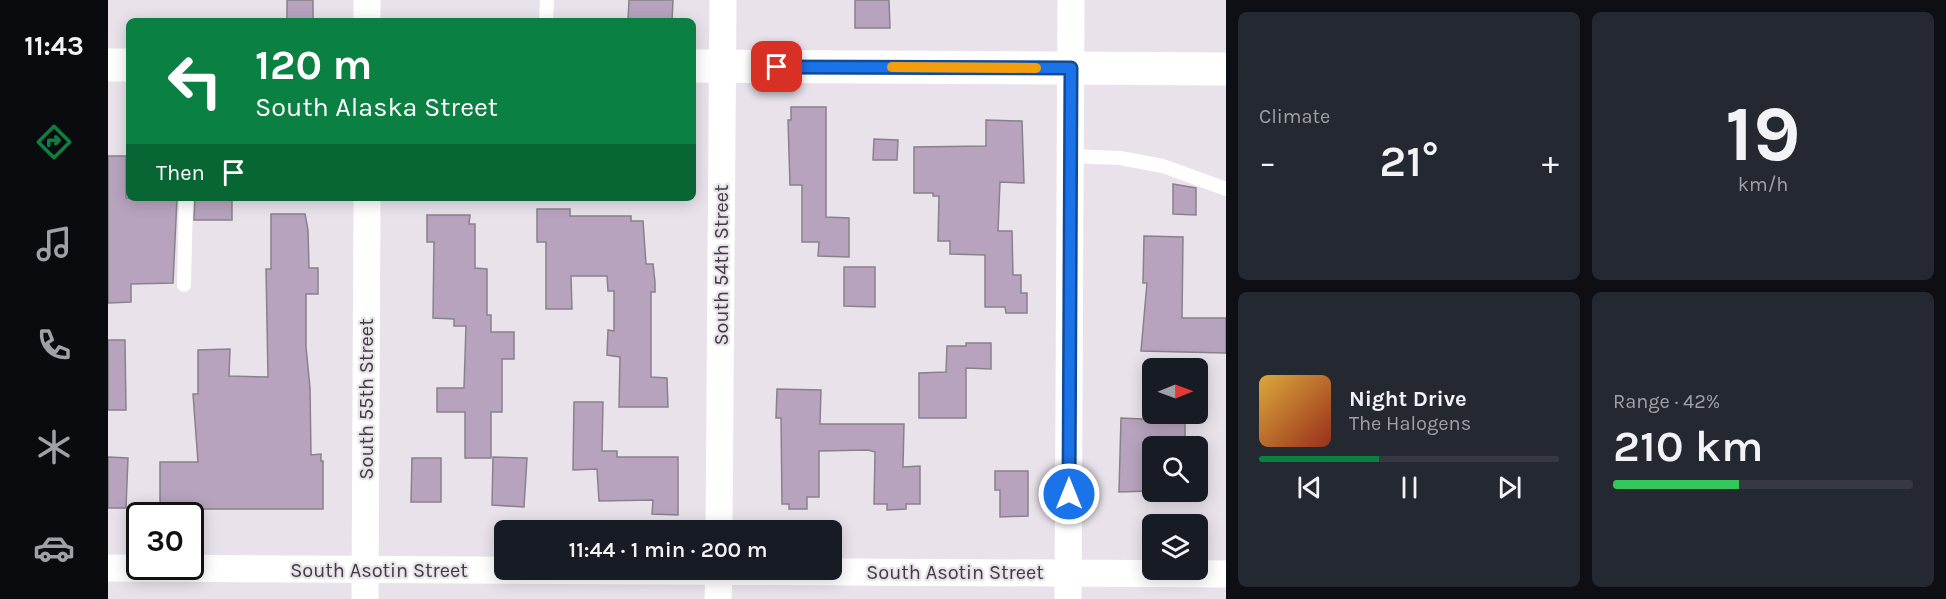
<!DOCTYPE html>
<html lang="en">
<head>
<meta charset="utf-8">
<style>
	body { margin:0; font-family:Karla,sans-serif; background:#242831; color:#f1f3f6; height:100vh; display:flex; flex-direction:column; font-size:22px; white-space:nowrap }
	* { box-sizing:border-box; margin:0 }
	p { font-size:20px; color:#9ea1a6 }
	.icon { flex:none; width:33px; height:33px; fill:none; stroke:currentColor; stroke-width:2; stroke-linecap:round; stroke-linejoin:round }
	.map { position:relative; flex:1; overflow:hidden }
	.details { display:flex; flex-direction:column; gap:12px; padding:12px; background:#0d0f14; width:720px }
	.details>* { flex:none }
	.banner { position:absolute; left:18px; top:18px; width:570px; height:183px; border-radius:9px; box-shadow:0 3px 15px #0003; background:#0b8043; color:#fff; overflow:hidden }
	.needle { width:39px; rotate:89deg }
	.controls { position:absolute; left:1034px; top:358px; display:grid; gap:12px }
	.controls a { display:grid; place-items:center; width:66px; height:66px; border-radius:9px; background:#171b24; box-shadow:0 3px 15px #0003; font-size:30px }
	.speed { position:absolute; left:18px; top:502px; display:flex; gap:12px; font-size:30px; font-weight:700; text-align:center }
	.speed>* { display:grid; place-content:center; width:78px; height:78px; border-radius:50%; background:#171b24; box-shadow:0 3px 15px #0003; line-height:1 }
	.speed .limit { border:3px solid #111; border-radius:9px; background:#fff; color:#111 }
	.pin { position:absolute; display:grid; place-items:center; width:51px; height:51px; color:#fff; margin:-26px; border-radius:12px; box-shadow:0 3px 9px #0006 }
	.me { position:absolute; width:66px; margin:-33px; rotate:0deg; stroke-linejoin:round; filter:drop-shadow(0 0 4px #0008) }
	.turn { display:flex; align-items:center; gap:21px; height:126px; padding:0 30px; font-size:27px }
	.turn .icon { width:78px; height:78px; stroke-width:2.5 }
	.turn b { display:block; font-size:42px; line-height:51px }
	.then { display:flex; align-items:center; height:57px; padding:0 30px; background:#0003; gap:12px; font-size:22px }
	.big { font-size:45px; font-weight:600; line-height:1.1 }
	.details .card { flex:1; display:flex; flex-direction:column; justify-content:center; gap:9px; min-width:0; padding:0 21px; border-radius:9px; background:#242831 }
	.details .dial { align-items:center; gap:0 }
	.dial b { font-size:78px; line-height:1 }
	.song { display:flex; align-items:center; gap:18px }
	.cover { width:72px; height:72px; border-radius:9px; background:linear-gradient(135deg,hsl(40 70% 55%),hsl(10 70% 35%)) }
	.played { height:6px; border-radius:3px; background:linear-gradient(90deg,#0b8043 40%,#363941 40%) }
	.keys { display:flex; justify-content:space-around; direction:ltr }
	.heat { display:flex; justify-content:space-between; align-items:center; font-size:33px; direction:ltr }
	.charge { height:9px; border-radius:4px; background:linear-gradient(90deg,#34c759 42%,#363941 0) }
	.details .tiles { flex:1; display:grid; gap:12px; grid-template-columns:repeat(2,1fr) }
	.trip { position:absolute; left:386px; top:520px; width:348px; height:60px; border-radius:9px; background:#171b24; box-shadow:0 3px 15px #0003; font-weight:600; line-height:60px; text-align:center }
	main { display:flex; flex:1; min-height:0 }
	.menu { display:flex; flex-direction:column; width:108px; justify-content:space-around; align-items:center; background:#090b0e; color:#9ea1a6 }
	.menu .icon { width:42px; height:42px }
	.menu .selected { color:#0b8043 }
	.menu b { font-size:27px; color:#f1f3f6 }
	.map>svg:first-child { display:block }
	.building { fill:#b8a3be; stroke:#878289; stroke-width:1.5 }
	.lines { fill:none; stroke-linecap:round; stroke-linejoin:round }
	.service { stroke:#fff; stroke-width:14 }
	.minor { stroke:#fff; stroke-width:27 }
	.tertiary { stroke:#fff; stroke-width:33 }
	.route-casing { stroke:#114b97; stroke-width:15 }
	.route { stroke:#1a73e8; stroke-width:10 }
	.slow { stroke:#f59e0b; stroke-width:10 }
	.labels { text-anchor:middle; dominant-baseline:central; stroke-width:4.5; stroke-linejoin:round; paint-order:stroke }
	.street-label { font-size:20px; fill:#3e3c3f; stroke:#e9e2eb }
</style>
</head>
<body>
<main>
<nav class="menu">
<b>11:43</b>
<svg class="icon selected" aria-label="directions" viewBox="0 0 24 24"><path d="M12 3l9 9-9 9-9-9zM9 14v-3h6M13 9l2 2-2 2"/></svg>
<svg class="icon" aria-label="music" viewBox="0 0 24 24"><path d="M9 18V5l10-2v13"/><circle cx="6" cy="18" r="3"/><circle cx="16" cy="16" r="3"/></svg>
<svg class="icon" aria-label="phone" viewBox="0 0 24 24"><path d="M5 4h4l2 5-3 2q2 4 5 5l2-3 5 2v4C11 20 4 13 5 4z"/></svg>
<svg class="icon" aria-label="climate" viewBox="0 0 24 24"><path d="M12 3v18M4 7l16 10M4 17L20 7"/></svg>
<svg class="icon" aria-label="car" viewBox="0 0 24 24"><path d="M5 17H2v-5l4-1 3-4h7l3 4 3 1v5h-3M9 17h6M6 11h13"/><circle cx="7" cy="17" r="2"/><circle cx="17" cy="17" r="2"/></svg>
</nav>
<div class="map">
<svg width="1118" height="599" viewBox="0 0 1118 599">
	<rect width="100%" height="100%" fill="#e9e2eb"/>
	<path class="building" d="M179,0H205V19H179Z
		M521,0H565L564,21H520Z
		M747,0H781L782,28H747Z
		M683,107H718V217L741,218V257L710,256L711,242H694V185H682L680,120H683Z
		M878,120L914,121L916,183L892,182L890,231H904L905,275H913V293H919V313H898L897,307H877V255L842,254V241H830L831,196H825V193H806V147L878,146Z
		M766,139L790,140L789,160H765Z
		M0,156H18V198H69L65,283L23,284V302L0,303Z
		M1065,184L1088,188V215L1065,214Z
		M87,198H124V220H86Z
		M429,209H462V216H523V221H535L538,264H545L547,282V292H543V377L559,378L560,407H511L512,357L499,355L500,330L506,331V291H500L499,276H463L464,309H438V242H429Z
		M163,214H197L200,230L201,268H210V294H198V347L202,388L203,455L213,454V461H215V509H52V462H90L85,394H90V350L122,349L121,376L160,377L158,269H163Z
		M319,215H362L361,224H367V268L379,269V315H383V332H406V359H394V412H383V458H357V412H329V388H356L358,326H346V319L325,318L326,242H319Z
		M1036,236L1075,237L1074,318H1118V353L1033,351L1039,283H1035Z
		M736,267H767V307L736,306Z
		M0,340H17L18,410H0Z
		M858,343H883V369L858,368V418H811V373L838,372L839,346H858Z
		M669,389L713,390L712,424H796L795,467L812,466V504H798V509L779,510V504H766L767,452L760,450L711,451V497H699V509H681V504H674L673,418H668Z
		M466,402H495L494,451H509V457H570V515L544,514L545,500L491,501L489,469L465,470Z
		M1013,418L1077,421V447L1041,448L1042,491L1011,492Z
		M0,457L20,458L18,508H0Z
		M385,457L419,458L416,507L384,505Z
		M304,458H333V502H303Z
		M887,471H920V516L892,517V490H887Z"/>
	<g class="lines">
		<path class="service" d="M438,21L439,0
			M962,156L1012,158L1055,166L1118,189
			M76,285L78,198"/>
		<path class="minor" d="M259,21V0
			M611,531L615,0
			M0,568L1118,574
			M257,599L259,198
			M610,599L611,570
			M960,599L963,0"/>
		<path class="tertiary" d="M0,65H21
			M585,66L1118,69"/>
	</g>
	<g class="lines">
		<g class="route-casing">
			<path id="route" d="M669,67L963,68L961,494"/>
		</g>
		<use href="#route" class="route"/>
		<path class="slow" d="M784,67L928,68"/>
	</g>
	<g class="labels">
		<g class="street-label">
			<text transform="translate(613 265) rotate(-90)">South 54th Street</text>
			<text transform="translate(258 399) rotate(-90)">South 55th Street</text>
			<text x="271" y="570">South Asotin Street</text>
			<text x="847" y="572">South Asotin Street</text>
		</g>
	</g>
</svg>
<div class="controls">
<a><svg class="needle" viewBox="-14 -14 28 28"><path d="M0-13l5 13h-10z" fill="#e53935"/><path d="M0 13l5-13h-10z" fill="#9ea1a6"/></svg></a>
<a><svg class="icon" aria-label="search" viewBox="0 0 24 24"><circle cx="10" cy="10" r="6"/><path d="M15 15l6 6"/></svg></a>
<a><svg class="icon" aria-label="layers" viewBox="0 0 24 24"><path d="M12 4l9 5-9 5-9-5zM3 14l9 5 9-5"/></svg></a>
</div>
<div class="speed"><div class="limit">30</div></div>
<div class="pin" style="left:669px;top:67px;background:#d93025"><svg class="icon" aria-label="arrive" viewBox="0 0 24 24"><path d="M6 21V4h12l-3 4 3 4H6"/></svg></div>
<svg class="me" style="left:961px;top:494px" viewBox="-20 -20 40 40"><circle r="17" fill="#1a73e8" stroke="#fff" stroke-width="3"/><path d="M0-11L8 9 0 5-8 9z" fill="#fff"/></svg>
<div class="trip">11:44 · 1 min · 200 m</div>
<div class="banner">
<div class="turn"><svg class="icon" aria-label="left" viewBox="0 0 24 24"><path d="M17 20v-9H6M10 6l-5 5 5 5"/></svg><div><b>120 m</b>South Alaska Street</div></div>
<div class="then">Then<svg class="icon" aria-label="arrive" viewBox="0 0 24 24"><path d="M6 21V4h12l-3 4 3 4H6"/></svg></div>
</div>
</div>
<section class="details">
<div class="tiles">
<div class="card"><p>Climate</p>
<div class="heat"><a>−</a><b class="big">21°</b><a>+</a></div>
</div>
<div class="card dial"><b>19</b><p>km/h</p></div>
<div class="card">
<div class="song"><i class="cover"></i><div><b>Night Drive</b><p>The Halogens</p></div></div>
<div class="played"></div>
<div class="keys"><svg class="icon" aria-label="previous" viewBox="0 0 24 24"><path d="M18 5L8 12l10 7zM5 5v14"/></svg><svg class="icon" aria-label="pause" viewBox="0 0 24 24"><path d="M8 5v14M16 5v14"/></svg><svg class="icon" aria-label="next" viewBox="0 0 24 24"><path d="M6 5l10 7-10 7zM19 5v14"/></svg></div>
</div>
<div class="card"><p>Range · 42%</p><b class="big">210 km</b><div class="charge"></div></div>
</div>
</section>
</main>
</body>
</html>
